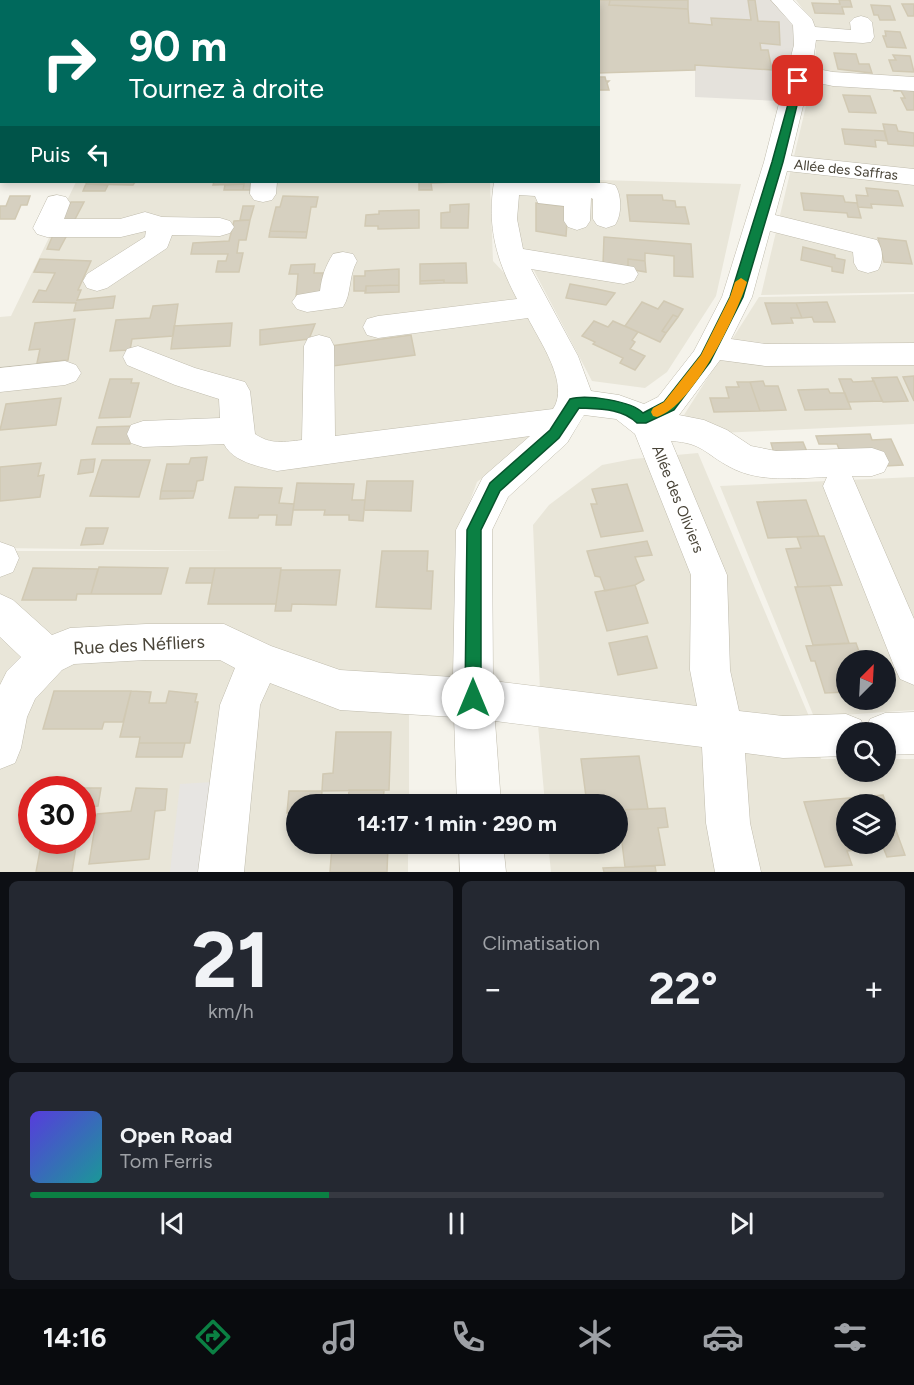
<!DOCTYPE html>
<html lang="fr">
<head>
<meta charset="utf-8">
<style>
	body { margin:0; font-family:Figtree,sans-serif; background:#242831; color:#f1f3f6; height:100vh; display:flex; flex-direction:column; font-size:22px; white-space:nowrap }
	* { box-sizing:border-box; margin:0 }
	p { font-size:20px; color:#9ea1a6 }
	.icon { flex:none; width:33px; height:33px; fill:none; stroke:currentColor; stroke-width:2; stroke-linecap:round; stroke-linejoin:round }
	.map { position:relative; height:872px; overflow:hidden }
	.details { display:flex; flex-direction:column; gap:9px; padding:9px; background:#0d0f14; flex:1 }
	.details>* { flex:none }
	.guide { position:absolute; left:0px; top:0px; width:600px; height:183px; box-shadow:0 3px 9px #0003; background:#00695c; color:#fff; overflow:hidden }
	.needle { width:39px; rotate:24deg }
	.buttons { position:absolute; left:836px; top:650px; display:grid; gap:12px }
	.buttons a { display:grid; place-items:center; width:60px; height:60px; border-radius:50%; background:#171b24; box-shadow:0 3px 9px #0003; font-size:30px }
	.speed { position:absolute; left:18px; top:776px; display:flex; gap:12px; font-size:30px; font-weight:700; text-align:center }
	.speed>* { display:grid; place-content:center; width:78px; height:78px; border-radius:50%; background:#171b24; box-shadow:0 3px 9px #0003; line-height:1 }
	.speed .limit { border:9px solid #d22; background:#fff; color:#111 }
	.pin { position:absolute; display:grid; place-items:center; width:51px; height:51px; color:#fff; margin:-26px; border-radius:12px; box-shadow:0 3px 9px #0006 }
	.me { position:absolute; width:66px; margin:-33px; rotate:0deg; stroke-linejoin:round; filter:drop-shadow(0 0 4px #0008) }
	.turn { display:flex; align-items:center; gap:21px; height:126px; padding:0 30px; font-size:27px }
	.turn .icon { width:78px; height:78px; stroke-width:2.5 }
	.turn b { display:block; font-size:42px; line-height:51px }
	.then { display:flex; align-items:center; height:57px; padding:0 30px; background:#0003; gap:12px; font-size:22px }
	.big { font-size:45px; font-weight:700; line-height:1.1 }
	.details .tile { flex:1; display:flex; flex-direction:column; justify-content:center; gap:9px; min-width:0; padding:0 21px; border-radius:9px; background:#242831 }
	.details .dial { align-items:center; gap:0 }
	.dial b { font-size:78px; line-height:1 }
	.song { display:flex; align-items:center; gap:18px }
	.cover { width:72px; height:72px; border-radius:9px; background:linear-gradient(135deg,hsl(250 70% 55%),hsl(180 70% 35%)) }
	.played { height:6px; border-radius:3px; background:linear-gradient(90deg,#0b8043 35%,#363941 35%) }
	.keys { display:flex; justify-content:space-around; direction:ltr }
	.heat { display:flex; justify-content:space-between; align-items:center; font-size:33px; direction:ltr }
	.details .tiles { flex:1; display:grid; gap:9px; grid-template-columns:1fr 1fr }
	.tile:last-child { grid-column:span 2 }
	.trip { position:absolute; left:286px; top:794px; width:342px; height:60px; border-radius:30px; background:#171b24; box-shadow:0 3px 9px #0003; font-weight:700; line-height:60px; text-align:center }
	.menu { display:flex; height:96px; justify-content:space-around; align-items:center; background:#090b0e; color:#9ea1a6 }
	.menu .icon { width:42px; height:42px }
	.menu .on { color:#0b8043 }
	.menu b { font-size:27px; color:#f1f3f6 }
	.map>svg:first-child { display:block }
	.residential { fill:#e9e6d9; fill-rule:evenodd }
	.industrial { fill:#e5e2dc }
	.parking { fill:#e7e5e2 }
	.building { fill:#d6d0c0; stroke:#d1c9b3; stroke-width:1.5; fill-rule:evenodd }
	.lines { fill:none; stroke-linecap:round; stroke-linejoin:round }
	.minor-casing { stroke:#c0bcad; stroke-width:1 }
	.minor { fill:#fff; fill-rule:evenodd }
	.route { fill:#0b8043; stroke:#07532c; stroke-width:1.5 }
	.slow { fill:#f59e0b }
	.labels { text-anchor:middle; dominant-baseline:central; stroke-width:4.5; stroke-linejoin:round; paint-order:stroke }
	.far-street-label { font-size:14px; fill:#494438; stroke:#fff }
	.street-label { font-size:15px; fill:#494438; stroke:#fff }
	.near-street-label { font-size:18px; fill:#494438; stroke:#fff }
</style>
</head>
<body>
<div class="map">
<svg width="914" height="872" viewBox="0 0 914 872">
	<rect width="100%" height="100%" fill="#f5f3eb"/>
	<path class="residential" d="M0,0H535L2,2L1,114Z
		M796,0H914V292L761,295L815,68L817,29Z
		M599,180L741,184L716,296L667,372L645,388L592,381L520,244L513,182Z
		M76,182H490L493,261L522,292L568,385L559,406L529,442L477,482L460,528L457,682L409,707V804H297V843H408V872H0V551H234L0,548V317L11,316ZM32,789H82V840H32Z
		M914,294V424L719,433L684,415L759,297Z
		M698,453L808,714L821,759H846V771H885V759H914V872H551L548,843H618V804H545L538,725L540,691L533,525L549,505L602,465L633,459ZM846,804H885V843H846Z
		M914,477V710L814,717L720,486ZM846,660H885V699H846Z"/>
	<path class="industrial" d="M549,0H770L792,22L796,41L777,101L695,97V70L599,73L598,2Z"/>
	<path class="parking" d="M213,782L205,872H170L180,784Z"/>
	<path class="building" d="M555,0H610L609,5L688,9L689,23L712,25L711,18L751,20L748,0H755L758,21L779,22L780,45L760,43L761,50H768L772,70L695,65V70L598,73V2Z
		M610,0H688V9L609,5Z
		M839,0H850L852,7H842L844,14L815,13L812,3L840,4Z
		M902,4H914V16H908Z
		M871,5L890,6L895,20H880L878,15H874Z
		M885,31L900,32L906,48L887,47L883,36H886Z
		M834,53L856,54L859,64H869L872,73L838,69Z
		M893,55L910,56L914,72L893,71L889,60H896Z
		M598,77H605L606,81H609L607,83L609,90H598Z
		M892,85L909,86L911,91H914V110H907L901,98H905L901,91H894Z
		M843,95L870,96L876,113L849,112Z
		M883,124L896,125L898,131L914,133V146L888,144Z
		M842,129L884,131L887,141L875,140L876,147L845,144Z
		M87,182H135L133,185L86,184Z
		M214,182H257L256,190H243L244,184L213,185Z
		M419,182H454L431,183L432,190H419Z
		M86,184L108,185L105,191H83Z
		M244,184L243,190H224L225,185Z
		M866,188L898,191L903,206L871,204L872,208L858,207L856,195L868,196Z
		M801,193L843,196L845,202L857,203L861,218L848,217L847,213L804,210Z
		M627,195H662L663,200L675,201L676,207H685L689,224L630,221Z
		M10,196H30L27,205H21L15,219H0V206H6Z
		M283,196L318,197L316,207H311L307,232L270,231L276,207H280Z
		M71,202H84L73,223H60Z
		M536,203L568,207L566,236L536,231Z
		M469,204L468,228H441V213L450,212V205Z
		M243,206H254L250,220H240Z
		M419,210V228L378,229V226H365L366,215L379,214V211Z
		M250,220L246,240H239L237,253H243L239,272H216L218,261H226L228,254H191L193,243L229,241L234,221Z
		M270,231L307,232L306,238L269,237Z
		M53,235H67L59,250L47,249Z
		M604,237L691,244L693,277L674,276V256L645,253V261L628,259V269L603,264Z
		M878,238L906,241L912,264L884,262Z
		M803,247L835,255V258L845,260L843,273L832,271V267L801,260Z
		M40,259L91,261L78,290H81L77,300L115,296L113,308L74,311L76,303L33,302L39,290L46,291L55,273L34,272Z
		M628,259L645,261L646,272L628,269Z
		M466,263L467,283H444V280L420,281V264Z
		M315,264L314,273H323L322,285L325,296L296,298L298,274H289L291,265Z
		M399,269V285L366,286V291H354V276H365V271Z
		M444,280V283L420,284V281Z
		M570,284L597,289L615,293L606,305L566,298Z
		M399,285V292L365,293L366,286Z
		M664,301L683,309L678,317L673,315L662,331L666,333L660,342L625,326L642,302L658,309Z
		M827,302L835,322H814L812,317L802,318L796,303Z
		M765,303H796L802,318H791L793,323L772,324Z
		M178,304L173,336L132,339L130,350L110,351L116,320L150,318L153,306Z
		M673,315L678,317L666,333L662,331Z
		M75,319L68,360L37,363L40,349L29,350L35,323Z
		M594,321L608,327L613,321L638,332L632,340L635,342L630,349L645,356L635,370L620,363L623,358L593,344L595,342L582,336Z
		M232,323L230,346L171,349L174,326Z
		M315,324L309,339L260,345V330Z
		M411,335L415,355L333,366L331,346Z
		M914,376V401L903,377Z
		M897,377L908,401L883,402L872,378Z
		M110,379H132L131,383H139L130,417L99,418Z
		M839,379H851L853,382L874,381L882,401L848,402Z
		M763,381L765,386H778L786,410L760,411L750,382Z
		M737,382H750L760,411L714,412L710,398H729L726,387H739Z
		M828,389L830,393H845L851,409L805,410L798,390Z
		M61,398L56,425L0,430L6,404Z
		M135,426L130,444H92L97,427Z
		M870,434L872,440L891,439L903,465L885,466L843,459L837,444H819L816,436Z
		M803,442L810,459L776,460L771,443Z
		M207,457L203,480L197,481L195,491H161L167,464H189L191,458Z
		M95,459L93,472L78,474L81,460Z
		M102,460H150L139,497L90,496Z
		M41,463L38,476L44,475L40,497L0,501V467Z
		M367,481H413L411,511L364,510Z
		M297,483L354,484L352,500H365L363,521L349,520V515H324L325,510H293Z
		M627,484L643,531L601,537L591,504H597L592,489Z
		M235,487L282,488L279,503L294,504L291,525H276L277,515H259L258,518H229Z
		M161,491H195L193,498L160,499Z
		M806,500L819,536L768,538L757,502Z
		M86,528H108L103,544L81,545Z
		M824,536L842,585L798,587L786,549L801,548L797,537Z
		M647,541L652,555L635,557L644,580L635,585L605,591L600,577L595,576L587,551Z
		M382,551H428L427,571H433L431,609L376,607Z
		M99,567L168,568L161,594H91Z
		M33,568L98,569L91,594H77L76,600H22Z
		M190,568H215L212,583H186Z
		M215,568H281L276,604H208Z
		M281,570H340L336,605L292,604L291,611H275Z
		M635,585L648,623L607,631L595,592Z
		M830,586L849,643L813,645L795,587Z
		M647,636L657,668L618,675L609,643Z
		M856,643L862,660H846V692L825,693L815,661H811L806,646Z
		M54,691H131L123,722H104L102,729H43Z
		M131,691L151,692L149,703H166L169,691L197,694L195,702H198L190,743H139L140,737H120Z
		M336,732H391L389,790L322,791L323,774L333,773Z
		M139,743H185L182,757H136Z
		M639,756L648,809L618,810V804H587L581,759Z
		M72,788H101L98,806L82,807V789Z
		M136,788L167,789L165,810L155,811L149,859L89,864L97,814L131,811Z
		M349,790H384L383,804H348Z
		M289,791H322L321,804H297V813H287Z
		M883,795L905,855L887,857L883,847L847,851L852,865L825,867L804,802ZM846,804H885V843H846Z
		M665,808L668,827L658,828L665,865L625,867L618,810Z
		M42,840H77L72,872H36Z
		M346,843H381V845L346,846Z
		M388,845L387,872H330L332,846Z
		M655,866L656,872H604L603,868Z"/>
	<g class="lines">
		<g class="minor-casing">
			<path id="minor" d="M106,0H126L105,2Z
				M533,0H553V2H533Z
				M771,0H793L812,19L815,27L851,30L850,22L854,18L861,16L868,18L872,22L874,37L871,42L863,43L816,40L812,68L833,72L914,77V91L833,86L809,81L791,156L914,169V185L787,171L775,215L877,240C883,250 884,260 878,270L868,273L858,270L854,263L853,252L770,231L752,297L731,339L765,344L914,343V365L765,366L720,360L679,415L704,420L727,430L751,446L776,451L872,448L884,452L889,462L884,472L872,476H852L914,619V685L900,679L894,666L823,486L827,477C796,478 759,483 730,467C705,454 703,443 671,441L727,575L730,670L739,711L783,716L846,714L861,720L865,731L870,719L885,713L914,712V754L885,755V732H846V756L783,758L745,753L750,823L761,872H715L706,823L702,747L495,721L501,804H457L454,717L340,710L270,683L260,705L244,872H198L220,705L235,668L220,660H146L74,664L62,670L35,699L27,717L21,748L15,763L0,769V685L7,671L21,657L0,637V594L13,600L52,635L70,628L146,624H224L271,646L340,670L453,677L456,530L483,477L530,436L277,471C258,466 233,462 224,444L143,447L131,443L127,434L131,425L143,421L220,418L219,399L175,385L127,365L123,357L127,349L138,346L195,368L245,382L250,391L255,434C271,445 284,442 302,440L304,346L308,338L319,335L330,338L334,346L335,436L553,409C570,384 540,342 528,318L378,338L367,335L363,327L367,319L378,316L517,299C496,259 487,227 494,182L606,183L615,185C622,195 622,215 615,225L606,228L597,225L593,219V199L591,198L590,221L586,227L577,230L568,227L564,221V206L538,203L535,196L519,195L517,219L523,249L634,267L638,274L634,281L624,284L531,269L578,356L591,391L619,395L644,404L658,397L694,351L722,297L764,162L794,45L793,25ZM584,415L616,419L635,434L691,575L690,670L697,706L493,681L492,530L508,497L567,443Z
				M0,111H2V125H0Z
				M251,182H277L276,194L272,200L263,202L254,200L250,194Z
				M57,195L66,197L70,203L64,219H120L145,212L162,217L220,218L230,221L234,227L230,233L220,236L172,235L167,248L107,288L97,291L87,288L83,281L87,274L145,237L146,231L121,237H47L37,234L33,228L48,197Z
				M343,252L353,254L357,261C348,277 352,293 343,307L307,312L297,309L292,302L297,295L320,291C322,276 325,267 333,254Z
				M65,361L76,365L81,373L76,381L65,385L0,392V368Z
				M0,542L14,547L19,558L13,572L0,577Z
				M459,843H503L506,872H460Z"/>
		</g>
		<use href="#minor" class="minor"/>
	</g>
	<path class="route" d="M795,79L803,81L783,162L743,297L710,362L674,410L646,423H637C622,408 599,409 579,408L559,438L500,491L481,530V698L479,704L473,706L467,704L465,698L467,530L490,483L550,430L570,399C586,394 632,401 643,413L664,402L701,355L730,297L772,162Z"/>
	<path class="slow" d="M741,278L747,282C736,317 693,406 657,417L653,416L651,412L653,408L664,402L701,355L730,297L735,282Z"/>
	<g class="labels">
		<g class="far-street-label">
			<text transform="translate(846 170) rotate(6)">Allée des Saffras</text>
		</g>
		<g class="street-label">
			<text transform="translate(678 499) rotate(68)">Allée des Oliviers</text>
		</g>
		<g class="near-street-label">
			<text transform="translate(139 645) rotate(-3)">Rue des Néfliers</text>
		</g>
	</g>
</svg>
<div class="buttons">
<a><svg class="needle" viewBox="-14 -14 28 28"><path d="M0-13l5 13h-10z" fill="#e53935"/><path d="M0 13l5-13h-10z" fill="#9ea1a6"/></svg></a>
<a><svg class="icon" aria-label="search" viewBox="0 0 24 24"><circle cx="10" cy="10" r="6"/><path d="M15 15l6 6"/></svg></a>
<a><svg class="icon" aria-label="layers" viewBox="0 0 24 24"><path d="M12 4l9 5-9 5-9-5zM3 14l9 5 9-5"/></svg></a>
</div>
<div class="speed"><div class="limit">30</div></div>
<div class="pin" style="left:798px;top:81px;background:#d93025"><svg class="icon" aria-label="arrive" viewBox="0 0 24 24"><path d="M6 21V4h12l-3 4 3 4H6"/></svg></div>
<svg class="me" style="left:473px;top:698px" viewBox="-20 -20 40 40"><circle r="19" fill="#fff"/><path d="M0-13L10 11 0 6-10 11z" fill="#0b8043"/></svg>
<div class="trip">14:17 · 1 min · 290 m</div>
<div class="guide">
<div class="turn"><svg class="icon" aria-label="right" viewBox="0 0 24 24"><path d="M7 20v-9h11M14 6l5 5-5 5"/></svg><div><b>90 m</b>Tournez à droite</div></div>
<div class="then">Puis<svg class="icon" aria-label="left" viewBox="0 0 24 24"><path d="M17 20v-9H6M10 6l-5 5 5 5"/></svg></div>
</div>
</div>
<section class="details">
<div class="tiles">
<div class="tile dial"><b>21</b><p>km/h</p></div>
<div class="tile"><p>Climatisation</p>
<div class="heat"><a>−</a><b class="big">22°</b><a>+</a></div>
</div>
<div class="tile">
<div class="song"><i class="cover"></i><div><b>Open Road</b><p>Tom Ferris</p></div></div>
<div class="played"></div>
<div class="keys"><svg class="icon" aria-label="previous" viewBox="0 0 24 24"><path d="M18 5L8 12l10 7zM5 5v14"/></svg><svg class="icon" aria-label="pause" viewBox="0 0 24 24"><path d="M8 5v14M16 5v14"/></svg><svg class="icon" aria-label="next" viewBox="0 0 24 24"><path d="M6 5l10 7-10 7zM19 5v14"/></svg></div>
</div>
</div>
</section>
<nav class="menu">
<b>14:16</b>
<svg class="icon on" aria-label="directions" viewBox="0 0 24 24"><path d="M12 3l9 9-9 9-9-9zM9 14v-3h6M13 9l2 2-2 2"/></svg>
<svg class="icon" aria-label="music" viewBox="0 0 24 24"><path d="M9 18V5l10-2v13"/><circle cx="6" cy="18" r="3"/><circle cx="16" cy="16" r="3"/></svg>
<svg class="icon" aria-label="phone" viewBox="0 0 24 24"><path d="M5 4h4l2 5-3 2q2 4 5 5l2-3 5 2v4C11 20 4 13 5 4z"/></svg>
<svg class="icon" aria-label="climate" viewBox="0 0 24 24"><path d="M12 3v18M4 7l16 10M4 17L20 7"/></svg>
<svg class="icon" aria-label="car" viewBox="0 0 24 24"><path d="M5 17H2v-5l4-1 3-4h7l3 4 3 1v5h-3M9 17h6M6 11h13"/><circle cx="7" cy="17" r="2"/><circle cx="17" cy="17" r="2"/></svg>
<svg class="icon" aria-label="filters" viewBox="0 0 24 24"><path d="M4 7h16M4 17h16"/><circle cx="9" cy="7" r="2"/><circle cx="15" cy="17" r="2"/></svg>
</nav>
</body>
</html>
